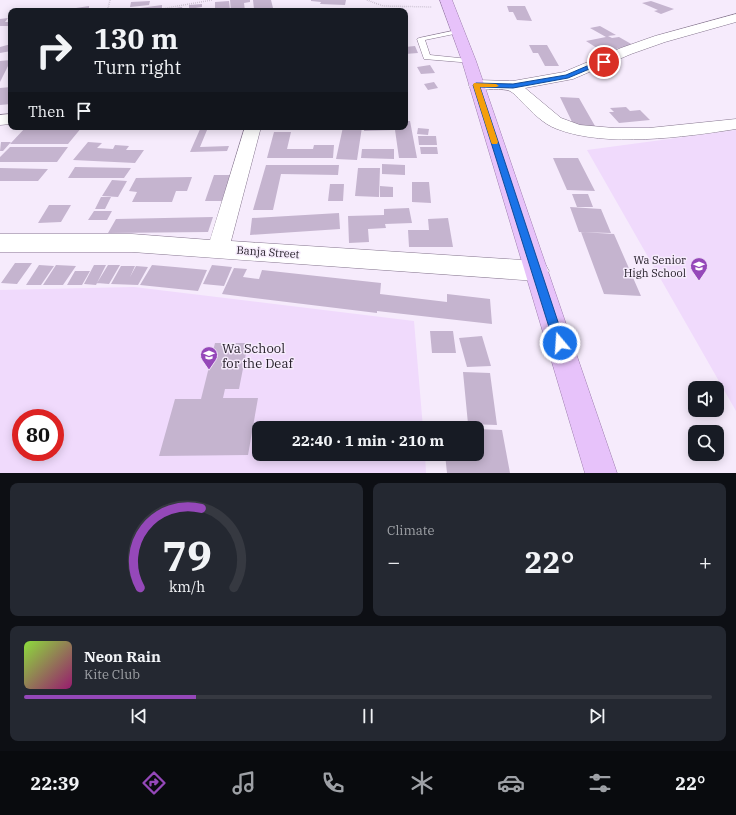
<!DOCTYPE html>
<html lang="en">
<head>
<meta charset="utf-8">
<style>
	body { margin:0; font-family:"IBM Plex Serif",serif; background:#242831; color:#f1f3f6; height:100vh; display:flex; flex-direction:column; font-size:15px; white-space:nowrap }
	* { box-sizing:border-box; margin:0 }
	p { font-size:13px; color:#9ea1a6 }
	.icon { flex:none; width:22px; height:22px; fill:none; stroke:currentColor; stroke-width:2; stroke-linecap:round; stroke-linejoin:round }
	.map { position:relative; height:473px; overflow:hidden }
	.details { display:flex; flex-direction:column; gap:10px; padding:10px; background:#0d0f14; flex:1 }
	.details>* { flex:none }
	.banner { position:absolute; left:8px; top:8px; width:400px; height:122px; border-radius:8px; box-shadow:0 2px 10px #0003; background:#171b24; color:#f1f3f6; overflow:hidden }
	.fabs { position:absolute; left:688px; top:381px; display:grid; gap:8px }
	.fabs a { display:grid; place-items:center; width:36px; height:36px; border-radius:8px; background:#171b24; box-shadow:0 2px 10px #0003; font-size:20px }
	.speed { position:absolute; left:12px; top:409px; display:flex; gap:8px; font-size:20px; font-weight:700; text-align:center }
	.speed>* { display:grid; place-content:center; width:52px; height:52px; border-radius:50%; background:#171b24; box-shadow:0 2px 10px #0003; line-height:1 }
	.speed .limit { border:6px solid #d22; background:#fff; color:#111 }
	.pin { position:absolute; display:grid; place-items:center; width:34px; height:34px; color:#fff; margin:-17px; border:2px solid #fff; border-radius:50%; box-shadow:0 1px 4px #0007 }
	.me { position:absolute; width:44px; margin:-22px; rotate:342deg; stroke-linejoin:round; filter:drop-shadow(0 0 3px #0008) }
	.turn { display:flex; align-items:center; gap:14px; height:84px; padding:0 20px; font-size:18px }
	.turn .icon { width:52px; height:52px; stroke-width:2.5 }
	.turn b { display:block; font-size:28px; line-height:34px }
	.then { display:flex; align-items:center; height:38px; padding:0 20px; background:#0003; gap:8px; font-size:15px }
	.big { font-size:30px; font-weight:700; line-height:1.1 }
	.details .widget { flex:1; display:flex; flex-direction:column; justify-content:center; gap:6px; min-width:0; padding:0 14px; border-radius:8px; background:#242831 }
	.details .dial { align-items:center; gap:0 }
	.dial svg { height:104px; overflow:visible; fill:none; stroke:#363941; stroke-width:7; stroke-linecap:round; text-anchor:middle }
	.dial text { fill:#f1f3f6; stroke:none }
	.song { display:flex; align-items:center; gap:12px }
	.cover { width:48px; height:48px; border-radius:6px; background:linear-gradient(135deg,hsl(90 70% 55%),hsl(320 70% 35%)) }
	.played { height:4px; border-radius:2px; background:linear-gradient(90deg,#9548b9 25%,#363941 25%) }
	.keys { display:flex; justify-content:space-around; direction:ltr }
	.heat { display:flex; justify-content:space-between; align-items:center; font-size:22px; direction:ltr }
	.details .tiles { flex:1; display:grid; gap:10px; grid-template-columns:1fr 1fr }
	.widget:last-child { grid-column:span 2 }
	.trip { position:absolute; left:252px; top:421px; width:232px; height:40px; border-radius:8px; background:#171b24; box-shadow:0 2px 10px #0003; font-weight:700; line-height:40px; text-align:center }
	.tabs { display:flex; height:64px; justify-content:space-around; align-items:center; background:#090b0e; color:#9ea1a6 }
	.tabs .icon { width:28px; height:28px }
	.tabs .active { color:#9548b9 }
	.tabs b { font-size:18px; color:#f1f3f6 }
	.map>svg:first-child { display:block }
	.built { fill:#f0dafc; fill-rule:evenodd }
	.building { fill:#c5b4cf }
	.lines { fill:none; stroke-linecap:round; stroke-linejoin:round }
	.service-casing { stroke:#85758e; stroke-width:1 }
	.minor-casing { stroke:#85758e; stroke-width:1 }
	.trunk-casing { stroke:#9e7eaf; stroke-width:1 }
	.path { stroke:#afa5b4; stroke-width:1.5; stroke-dasharray:0.5 1.5; stroke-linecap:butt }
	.service { fill:#fff; fill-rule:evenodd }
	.minor { fill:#fff; fill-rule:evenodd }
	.trunk { fill:#e7c2fa; fill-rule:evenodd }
	.route { fill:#1a73e8; stroke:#114b97 }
	.slow { fill:#f59e0b }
	.labels { text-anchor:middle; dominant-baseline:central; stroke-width:3; stroke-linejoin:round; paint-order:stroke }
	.street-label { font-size:11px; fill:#221c26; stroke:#f6ebfc }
	.poi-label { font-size:11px; fill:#221c26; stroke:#f6ebfc; text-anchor:end }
	.near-poi-label { font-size:13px; fill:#221c26; stroke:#f6ebfc; text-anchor:start }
</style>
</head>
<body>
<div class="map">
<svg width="736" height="473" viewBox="0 0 736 473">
	<rect width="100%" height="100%" fill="#f6ebfc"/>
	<path class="built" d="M736,130V411L587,150Z
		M134,287L414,321L423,428H259V454H425L426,473H0V290ZM21,418H55V452H21Z"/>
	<path class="building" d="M230,0H250V2L244,3L245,11H231Z
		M253,0H271L273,8L254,9Z
		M311,0H346L345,5L320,4L321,2L311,1Z
		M150,1L149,5L130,7L131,2Z
		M229,1L230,10L215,11V2Z
		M651,1L674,9L661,14L654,11L658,10L642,3Z
		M202,4V7L189,9V5Z
		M162,5V8L140,11V8Z
		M89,6V9L76,11V8Z
		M507,6H525L532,21L517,20L513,12H509Z
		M182,7L183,11H167V9Z
		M8,18L5,22H11V26H0V19Z
		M600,26L616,35L608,36L612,38L619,37L633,45L603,52L586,41L606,37L590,28Z
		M11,44V51L0,53V47Z
		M529,45H547L559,66H545L538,53H533Z
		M415,46L418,53L405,54V47Z
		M11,60L0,82V61Z
		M430,65L435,73L421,74L417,67Z
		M434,82L438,88L428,90L424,84Z
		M11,87V104L0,105V88Z
		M560,97L579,98L595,126H574Z
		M626,107L630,111L640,110L650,120L619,123L609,112H614L610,108Z
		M405,121H410L417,158H399L395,130L364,131V127H405Z
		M26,127H82L68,144H10Z
		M201,127H239L238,129L207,130L200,147L229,146L227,151L190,152Z
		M343,127H362L357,160L336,159Z
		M418,128L429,129L428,135L417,134Z
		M274,132H291L287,149H313L314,145H334L333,158H267Z
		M418,136H436L437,145H419Z
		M1,142H11L3,151H0Z
		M88,142L102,143L97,148L113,149L115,145L129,146L126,150H144L135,163L73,160Z
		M10,147H68L57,162H0V157Z
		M420,147H437L438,154H421Z
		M362,149H394V159L361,158Z
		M553,158H578L595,191L567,190Z
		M382,164L405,165V175L382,174Z
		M266,165H339L338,175L281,174L273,210H253Z
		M75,167L131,168L124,178H68Z
		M0,168L48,169L38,181H0Z
		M358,168H380L379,197L355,196Z
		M214,175H230L223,201H205Z
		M192,177L187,191H176L172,202H132L137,192L129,191L136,178Z
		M112,180L127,181L118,197L102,196Z
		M412,182H429L431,203L412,202Z
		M330,184H344L343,201H328Z
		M380,186L393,187V197H380Z
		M572,194H588L593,207H577Z
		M101,197H111L105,209H95Z
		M49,205H71L61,222L38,223Z
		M570,207L601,209L611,233L579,232Z
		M409,208L412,223L385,224L386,228L368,229L369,242L349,243L348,216L384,215V209Z
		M94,211H112L107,220H88Z
		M339,213L340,229L250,235L252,218Z
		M213,217L208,232L108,233L116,219Z
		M448,218L453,247H409L408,230H429L428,219Z
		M581,232L614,234L641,296L604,294Z
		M15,263H32L17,284L1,283Z
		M39,265L54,266L41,285H26Z
		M56,265L76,266L63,285H43Z
		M94,265H106L96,285L84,284Z
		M108,265H120L109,284L97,283Z
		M152,265L175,267L207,270L198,291L140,285Z
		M212,265L232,267L224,286L203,284Z
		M121,266H135L130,277L136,266L148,267L138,285L111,284Z
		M234,268L247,269L243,277L259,279L262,270L381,283L380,294L447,302V294L490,299L492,324L377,311V313L222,294Z
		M75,271H90L82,285H67Z
		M430,331H453L456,353H432Z
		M482,336L491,366L467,367L459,338Z
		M215,343H248L239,389H225L223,398H258L248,455L159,456L175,399H201Z
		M463,372L490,373L497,425L468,424Z
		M477,429L502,430L510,473H447L445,454H477Z"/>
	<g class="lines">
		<g class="service-casing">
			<path id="service" d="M457,30L460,32L459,33L425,40L430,55L469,59L473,61L472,63L424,59L417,39L419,38Z"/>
		</g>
		<g class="minor-casing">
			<path id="minor" d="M736,14V22L665,42L631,54L573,79L525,88L561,118L580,125L614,128H649L736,119V129C685,137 606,148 557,129C543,124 532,112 521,101C518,98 514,93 510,91C504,88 483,90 476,90L471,88L468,85L471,82L476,80L513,81L564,72L621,48L655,36Z
				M11,114V124L0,125V115Z
				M245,127H261L231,241L537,261L545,264L549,271L545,278L537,281L132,252H0V234H132L210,240Z"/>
		</g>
		<g class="trunk-casing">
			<path id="trunk" d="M440,0H452L476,61L617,473H585L462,61Z"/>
		</g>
		<path class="path" d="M110,0L108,8L112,11
			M367,0L383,6L432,7
			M150,11L212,0"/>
		<use href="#service" class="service"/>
		<use href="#minor" class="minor"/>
		<use href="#trunk" class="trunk"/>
	</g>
	<path class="route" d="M601,60L606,62L568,78L513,88L480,87L565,343L564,347L560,348L556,347L554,343L473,85L476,83L513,84L566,75Z"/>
	<path class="slow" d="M474,83L496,84L499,86L496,87H480L498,142L497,144H492L491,142L473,85Z"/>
	<defs>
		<g id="school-pin" transform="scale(0.9)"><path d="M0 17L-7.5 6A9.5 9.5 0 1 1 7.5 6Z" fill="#9548b9" stroke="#f6ebfc"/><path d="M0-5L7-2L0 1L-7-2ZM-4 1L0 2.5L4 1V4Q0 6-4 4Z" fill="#fff"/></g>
	</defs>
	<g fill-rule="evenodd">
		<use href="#school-pin" x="699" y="266"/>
		<use href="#school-pin" x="209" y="355"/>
	</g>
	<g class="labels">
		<g class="street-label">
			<text transform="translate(268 252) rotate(4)">Banja Street</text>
		</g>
		<g class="poi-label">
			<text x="686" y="260">Wa Senior<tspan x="686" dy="13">High School</tspan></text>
		</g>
		<g class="near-poi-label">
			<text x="222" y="348">Wa School<tspan x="222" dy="15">for the Deaf</tspan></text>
		</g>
	</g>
</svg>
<div class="fabs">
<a><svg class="icon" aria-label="sound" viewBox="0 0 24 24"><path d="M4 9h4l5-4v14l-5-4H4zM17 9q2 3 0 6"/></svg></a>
<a><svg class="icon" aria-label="search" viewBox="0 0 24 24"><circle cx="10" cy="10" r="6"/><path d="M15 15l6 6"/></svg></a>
</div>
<div class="speed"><div class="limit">80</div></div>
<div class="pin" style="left:604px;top:62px;background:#d93025"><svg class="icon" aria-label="arrive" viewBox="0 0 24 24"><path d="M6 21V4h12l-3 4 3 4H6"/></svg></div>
<svg class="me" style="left:560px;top:343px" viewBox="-20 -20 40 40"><circle r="17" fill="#1a73e8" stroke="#fff" stroke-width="3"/><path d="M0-11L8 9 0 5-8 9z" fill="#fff"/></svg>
<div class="trip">22:40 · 1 min · 210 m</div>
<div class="banner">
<div class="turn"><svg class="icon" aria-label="right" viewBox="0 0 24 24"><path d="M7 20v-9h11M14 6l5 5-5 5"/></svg><div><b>130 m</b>Turn right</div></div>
<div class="then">Then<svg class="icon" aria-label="arrive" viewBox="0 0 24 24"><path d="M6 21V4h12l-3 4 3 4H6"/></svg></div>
</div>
</div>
<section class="details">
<div class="tiles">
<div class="widget dial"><svg viewBox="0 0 100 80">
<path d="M14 69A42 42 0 1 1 86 69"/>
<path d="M14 69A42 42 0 0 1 61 8" stroke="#9548b9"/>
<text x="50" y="56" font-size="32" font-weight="700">79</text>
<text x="50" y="72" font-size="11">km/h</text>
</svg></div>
<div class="widget"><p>Climate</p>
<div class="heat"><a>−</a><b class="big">22°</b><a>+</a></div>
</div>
<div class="widget">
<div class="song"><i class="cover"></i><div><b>Neon Rain</b><p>Kite Club</p></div></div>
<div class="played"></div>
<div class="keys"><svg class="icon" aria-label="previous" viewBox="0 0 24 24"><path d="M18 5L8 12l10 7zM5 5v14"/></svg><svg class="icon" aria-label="pause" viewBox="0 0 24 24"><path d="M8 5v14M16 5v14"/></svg><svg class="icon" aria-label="next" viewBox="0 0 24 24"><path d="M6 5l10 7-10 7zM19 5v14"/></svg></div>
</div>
</div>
</section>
<nav class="tabs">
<b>22:39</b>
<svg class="icon active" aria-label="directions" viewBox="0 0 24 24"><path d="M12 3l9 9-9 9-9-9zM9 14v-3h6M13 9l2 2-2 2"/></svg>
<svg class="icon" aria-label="music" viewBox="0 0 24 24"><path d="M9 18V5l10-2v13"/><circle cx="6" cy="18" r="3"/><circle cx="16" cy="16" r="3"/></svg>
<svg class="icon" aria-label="phone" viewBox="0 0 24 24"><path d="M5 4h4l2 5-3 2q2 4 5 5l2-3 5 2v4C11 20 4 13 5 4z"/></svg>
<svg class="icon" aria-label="climate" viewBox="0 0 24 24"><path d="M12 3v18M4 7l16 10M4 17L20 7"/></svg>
<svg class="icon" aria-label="car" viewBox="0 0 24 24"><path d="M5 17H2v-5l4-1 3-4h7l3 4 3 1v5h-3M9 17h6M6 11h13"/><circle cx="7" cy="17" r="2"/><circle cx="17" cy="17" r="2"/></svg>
<svg class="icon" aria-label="filters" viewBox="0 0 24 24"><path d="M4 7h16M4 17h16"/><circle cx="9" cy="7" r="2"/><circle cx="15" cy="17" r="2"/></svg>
<b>22°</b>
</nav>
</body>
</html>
